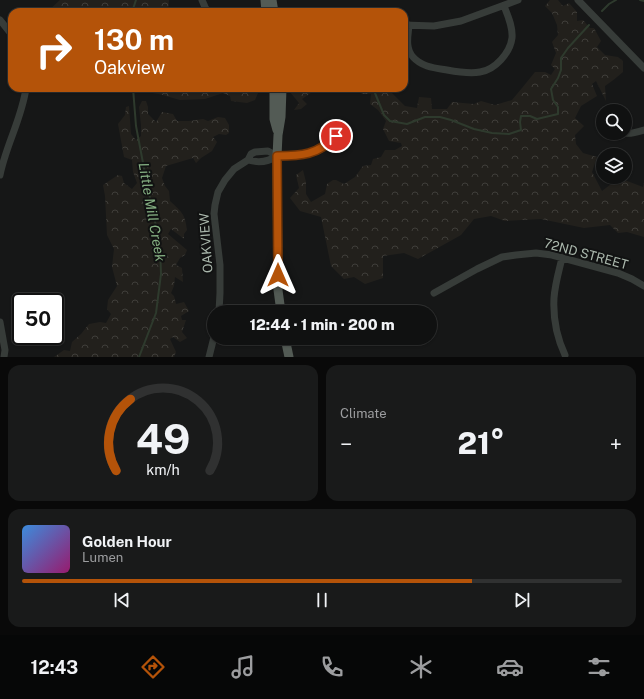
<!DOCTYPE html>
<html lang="en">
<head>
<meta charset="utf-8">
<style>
	body { margin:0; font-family:"Public Sans",sans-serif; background:#191a1a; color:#f1f3f6; height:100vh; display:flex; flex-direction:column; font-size:15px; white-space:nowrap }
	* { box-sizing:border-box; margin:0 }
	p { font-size:13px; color:#9c9d9f }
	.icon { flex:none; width:22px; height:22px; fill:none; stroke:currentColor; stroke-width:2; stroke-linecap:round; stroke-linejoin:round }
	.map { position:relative; height:357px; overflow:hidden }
	.drawer { display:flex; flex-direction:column; gap:8px; padding:8px; background:#090909; flex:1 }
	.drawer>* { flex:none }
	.guide { position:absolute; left:8px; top:8px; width:400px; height:84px; border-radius:12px; box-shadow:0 1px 3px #0004,0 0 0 1px #303131; background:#b45309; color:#fff; overflow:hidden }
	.buttons { position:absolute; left:596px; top:104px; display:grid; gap:8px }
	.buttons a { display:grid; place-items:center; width:36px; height:36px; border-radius:50%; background:#101111; box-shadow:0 1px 3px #0004,0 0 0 1px #303131; font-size:20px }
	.speed { position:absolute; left:12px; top:293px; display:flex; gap:8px; font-size:20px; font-weight:700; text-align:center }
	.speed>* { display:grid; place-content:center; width:52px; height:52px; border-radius:50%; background:#101111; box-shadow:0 1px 3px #0004,0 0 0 1px #303131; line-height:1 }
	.speed .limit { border:2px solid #111; border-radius:6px; background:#fff; color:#111 }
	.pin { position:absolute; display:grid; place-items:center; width:34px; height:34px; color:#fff; margin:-17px; border:2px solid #fff; border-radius:50%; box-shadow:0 1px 4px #0007 }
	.me { position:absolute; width:44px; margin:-22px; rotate:0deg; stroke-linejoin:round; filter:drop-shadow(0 0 3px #0008) }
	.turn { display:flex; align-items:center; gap:14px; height:84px; padding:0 20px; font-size:18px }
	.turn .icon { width:52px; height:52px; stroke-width:2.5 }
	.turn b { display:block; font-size:28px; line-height:34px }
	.big { font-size:30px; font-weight:800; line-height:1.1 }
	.drawer .card { flex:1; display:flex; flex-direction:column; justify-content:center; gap:6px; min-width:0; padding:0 14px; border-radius:12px; background:#191a1a }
	.drawer .dial { align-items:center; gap:0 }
	.dial svg { height:104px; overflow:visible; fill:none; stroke:#303131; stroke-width:7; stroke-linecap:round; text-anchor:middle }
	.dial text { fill:#f1f3f6; stroke:none }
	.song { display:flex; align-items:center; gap:12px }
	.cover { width:48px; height:48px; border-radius:6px; background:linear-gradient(135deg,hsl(210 70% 55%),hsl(320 70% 35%)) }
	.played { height:4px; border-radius:2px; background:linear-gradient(90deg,#b45309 75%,#303131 75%) }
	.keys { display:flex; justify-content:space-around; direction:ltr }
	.heat { display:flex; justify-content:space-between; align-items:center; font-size:22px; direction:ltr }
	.drawer .tiles { flex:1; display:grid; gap:8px; grid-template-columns:1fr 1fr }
	.card:last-child { grid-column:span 2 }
	.trip { position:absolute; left:207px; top:305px; width:230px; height:40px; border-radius:20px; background:#101111; box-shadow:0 1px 3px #0004,0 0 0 1px #303131; font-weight:800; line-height:40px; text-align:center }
	.dock { display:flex; height:64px; justify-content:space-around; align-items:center; background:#060707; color:#9c9d9f }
	.dock .icon { width:28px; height:28px }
	.dock .selected { color:#b45309 }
	.dock b { font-size:18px; color:#f1f3f6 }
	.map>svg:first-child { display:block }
	.forest { fill:url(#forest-crowns) }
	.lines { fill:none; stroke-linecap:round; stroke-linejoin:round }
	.stream { stroke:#2e3a2d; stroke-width:2 }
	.minor { stroke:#373c39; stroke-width:7 }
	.major { stroke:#535b55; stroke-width:9 }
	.route-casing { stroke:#753606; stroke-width:10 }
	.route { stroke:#b45309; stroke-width:7 }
	.labels { text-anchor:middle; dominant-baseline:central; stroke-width:4; stroke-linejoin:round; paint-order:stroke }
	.street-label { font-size:13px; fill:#a9b6ab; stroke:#111212 }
	.water-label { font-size:14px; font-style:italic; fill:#85af82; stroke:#111212 }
</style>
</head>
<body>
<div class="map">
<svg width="644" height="357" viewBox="0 0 644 357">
	<defs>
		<pattern id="forest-crowns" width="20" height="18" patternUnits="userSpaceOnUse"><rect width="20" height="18" fill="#22201c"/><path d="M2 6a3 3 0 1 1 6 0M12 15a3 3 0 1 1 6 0" fill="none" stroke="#3f3e3a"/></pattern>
	</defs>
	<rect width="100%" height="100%" fill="#161717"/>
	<path class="forest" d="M60,0H169L168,12H47Z
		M550,0H558L563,6L569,3L577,12V21L583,20L590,28H594L601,41L597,47L605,55L618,57L623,61V72C617,77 611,82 605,86L606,101L596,81L592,84L597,96L581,106L575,118L584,126L575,135L576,144L583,153L597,157L592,172L602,191L619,178L643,187L644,183V237L627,232L618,233L610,225L584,228L541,219L505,221L491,216L474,219L461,235L418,259L404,253L383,256V278L365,284L354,277L344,279L331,266L321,217L300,211L290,198L299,188L296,175L303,170L306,182V194L311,202L325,194L327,184L333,180H336L344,184L355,177L363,166L371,165L373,159L381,157L385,150H395L402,146L401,143L389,141L383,129L386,121L378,110L370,104L371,94H362L356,88H393L391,92L405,106L417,108L419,97L431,98L432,109H447L452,102L474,104L481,101L495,105L512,100L522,88L535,72H545L551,75L555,69L551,65L556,53L552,42L558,35L557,25L552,13L545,6Z
		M139,88H255L258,93L255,100L247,103L231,101L230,96L223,93L205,99L180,100L159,94L139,91Z
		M290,88H318L302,99L307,104L301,109L294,110L299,103L290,92Z
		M142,101H146L148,107V114L156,122L162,112L173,114L177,121H189L203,119L208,121L218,117L225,118L229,125V133L226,135L219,134L213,137L217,142L212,151L201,158L196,163L193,158L166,166L162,178L165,186L169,191L170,201C182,212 185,214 187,230L184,234V239L171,229L168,234L187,250L185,255L180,258L176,265L182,268L183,282L175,277L174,286L171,293L174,296L176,304L184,302L189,311L181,316L182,320H186L182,332L187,338L180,342L173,337L170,339L176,352L174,357H54L64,350L70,351L72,342L81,334L89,324L100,322L106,323L111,314L107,309L108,300L117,286L112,267L114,249L107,235L105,196L103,185L118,175L122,176L124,183L132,189L137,183L133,172L132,160L124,157L118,124L125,115L126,107L129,106L131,134L136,140L141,136V125L139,107Z"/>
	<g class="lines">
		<path class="stream" d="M640,0L644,1
			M602,11L609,4L616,0
			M132,12L136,0
			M133,88L136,126L147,184L160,245L161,274L156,313L139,357
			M143,88C148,91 153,90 158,88
			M370,88L375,93L384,115L390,121L407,124L425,117H440L451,120L474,129L492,133L509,134L521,130L520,122L521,116H530L537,119L558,114V107L553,100L551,89L558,78L561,70V58L568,48L589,25"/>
		<path class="minor" d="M202,0L205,7L208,12
			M578,0L644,68
			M0,20L12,35
			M404,25L434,26L461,21L518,0
			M409,25C408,36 405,48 413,57C422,67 434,68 447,70C458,72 469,74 480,72C495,70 510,53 512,38C513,27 508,16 504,6
			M624,133C630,134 638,132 644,130
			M248,160C258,163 268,162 277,156
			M0,175C6,145 22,118 26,88
			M562,258C559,271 555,284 554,298C553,317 557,338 565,355
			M434,293L477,269L502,257L516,255L536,253L552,255L618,273L632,279L644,286
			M219,312L220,293V265L214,214L215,205L218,192L225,180L234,169L248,160L251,154L255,152L268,151L277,156H289L310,153L318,151L325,147L336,136
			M0,322L5,350L4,357
			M209,357L214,337"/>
		<path class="major" d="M265,0L266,12
			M272,0L274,12
			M274,88V119L277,130
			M281,312L278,290L277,156L278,135L281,117L282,88
			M285,338L289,357"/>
	</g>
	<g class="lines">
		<g class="route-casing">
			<path id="route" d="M278,275L277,156C301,156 318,155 336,136"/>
		</g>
		<use href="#route" class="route"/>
	</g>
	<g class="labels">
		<g class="street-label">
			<text transform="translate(206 243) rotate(-94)">OAKVIEW</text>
			<text transform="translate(586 254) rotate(15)">72ND STREET</text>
		</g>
		<g class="water-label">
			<text transform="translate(152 212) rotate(80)">Little Mill Creek</text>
		</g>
	</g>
</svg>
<div class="buttons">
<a><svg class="icon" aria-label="search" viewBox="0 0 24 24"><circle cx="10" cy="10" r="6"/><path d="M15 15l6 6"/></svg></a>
<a><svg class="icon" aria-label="layers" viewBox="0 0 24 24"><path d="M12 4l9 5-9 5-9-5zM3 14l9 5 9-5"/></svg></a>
</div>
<div class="speed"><div class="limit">50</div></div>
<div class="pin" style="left:336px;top:136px;background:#d93025"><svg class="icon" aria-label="arrive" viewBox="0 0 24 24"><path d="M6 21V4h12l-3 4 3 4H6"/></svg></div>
<svg class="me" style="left:278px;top:275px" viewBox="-20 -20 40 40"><path d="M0-17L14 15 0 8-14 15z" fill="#b45309" stroke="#fff" stroke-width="4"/></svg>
<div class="trip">12:44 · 1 min · 200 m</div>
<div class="guide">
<div class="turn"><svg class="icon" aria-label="right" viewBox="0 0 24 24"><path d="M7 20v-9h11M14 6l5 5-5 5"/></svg><div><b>130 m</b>Oakview</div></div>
</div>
</div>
<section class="drawer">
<div class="tiles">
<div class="card dial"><svg viewBox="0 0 100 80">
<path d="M14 69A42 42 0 1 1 86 69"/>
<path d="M14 69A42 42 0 0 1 25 14" stroke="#b45309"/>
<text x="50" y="56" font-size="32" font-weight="700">49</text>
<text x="50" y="72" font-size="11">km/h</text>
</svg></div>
<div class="card"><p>Climate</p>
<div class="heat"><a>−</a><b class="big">21°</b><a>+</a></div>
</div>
<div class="card">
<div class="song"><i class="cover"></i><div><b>Golden Hour</b><p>Lumen</p></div></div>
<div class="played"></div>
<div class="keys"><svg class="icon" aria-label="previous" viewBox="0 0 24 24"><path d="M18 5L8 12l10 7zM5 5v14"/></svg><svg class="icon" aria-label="pause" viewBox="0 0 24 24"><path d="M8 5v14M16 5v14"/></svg><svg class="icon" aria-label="next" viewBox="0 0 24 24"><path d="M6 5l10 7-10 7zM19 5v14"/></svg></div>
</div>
</div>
</section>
<nav class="dock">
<b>12:43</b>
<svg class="icon selected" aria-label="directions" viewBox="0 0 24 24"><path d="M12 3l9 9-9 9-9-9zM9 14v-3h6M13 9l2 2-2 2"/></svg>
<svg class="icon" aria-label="music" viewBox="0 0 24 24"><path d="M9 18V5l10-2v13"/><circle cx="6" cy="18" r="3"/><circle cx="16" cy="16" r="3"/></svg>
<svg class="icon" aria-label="phone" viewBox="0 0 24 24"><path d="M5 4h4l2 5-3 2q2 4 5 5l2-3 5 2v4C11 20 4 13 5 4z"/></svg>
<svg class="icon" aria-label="climate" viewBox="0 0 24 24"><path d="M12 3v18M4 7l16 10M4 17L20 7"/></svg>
<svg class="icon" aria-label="car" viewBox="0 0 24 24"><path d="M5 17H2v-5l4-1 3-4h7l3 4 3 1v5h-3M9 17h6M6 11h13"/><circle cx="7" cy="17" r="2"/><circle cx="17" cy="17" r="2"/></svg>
<svg class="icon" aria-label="filters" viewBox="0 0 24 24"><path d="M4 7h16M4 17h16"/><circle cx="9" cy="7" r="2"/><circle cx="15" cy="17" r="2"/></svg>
</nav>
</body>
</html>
